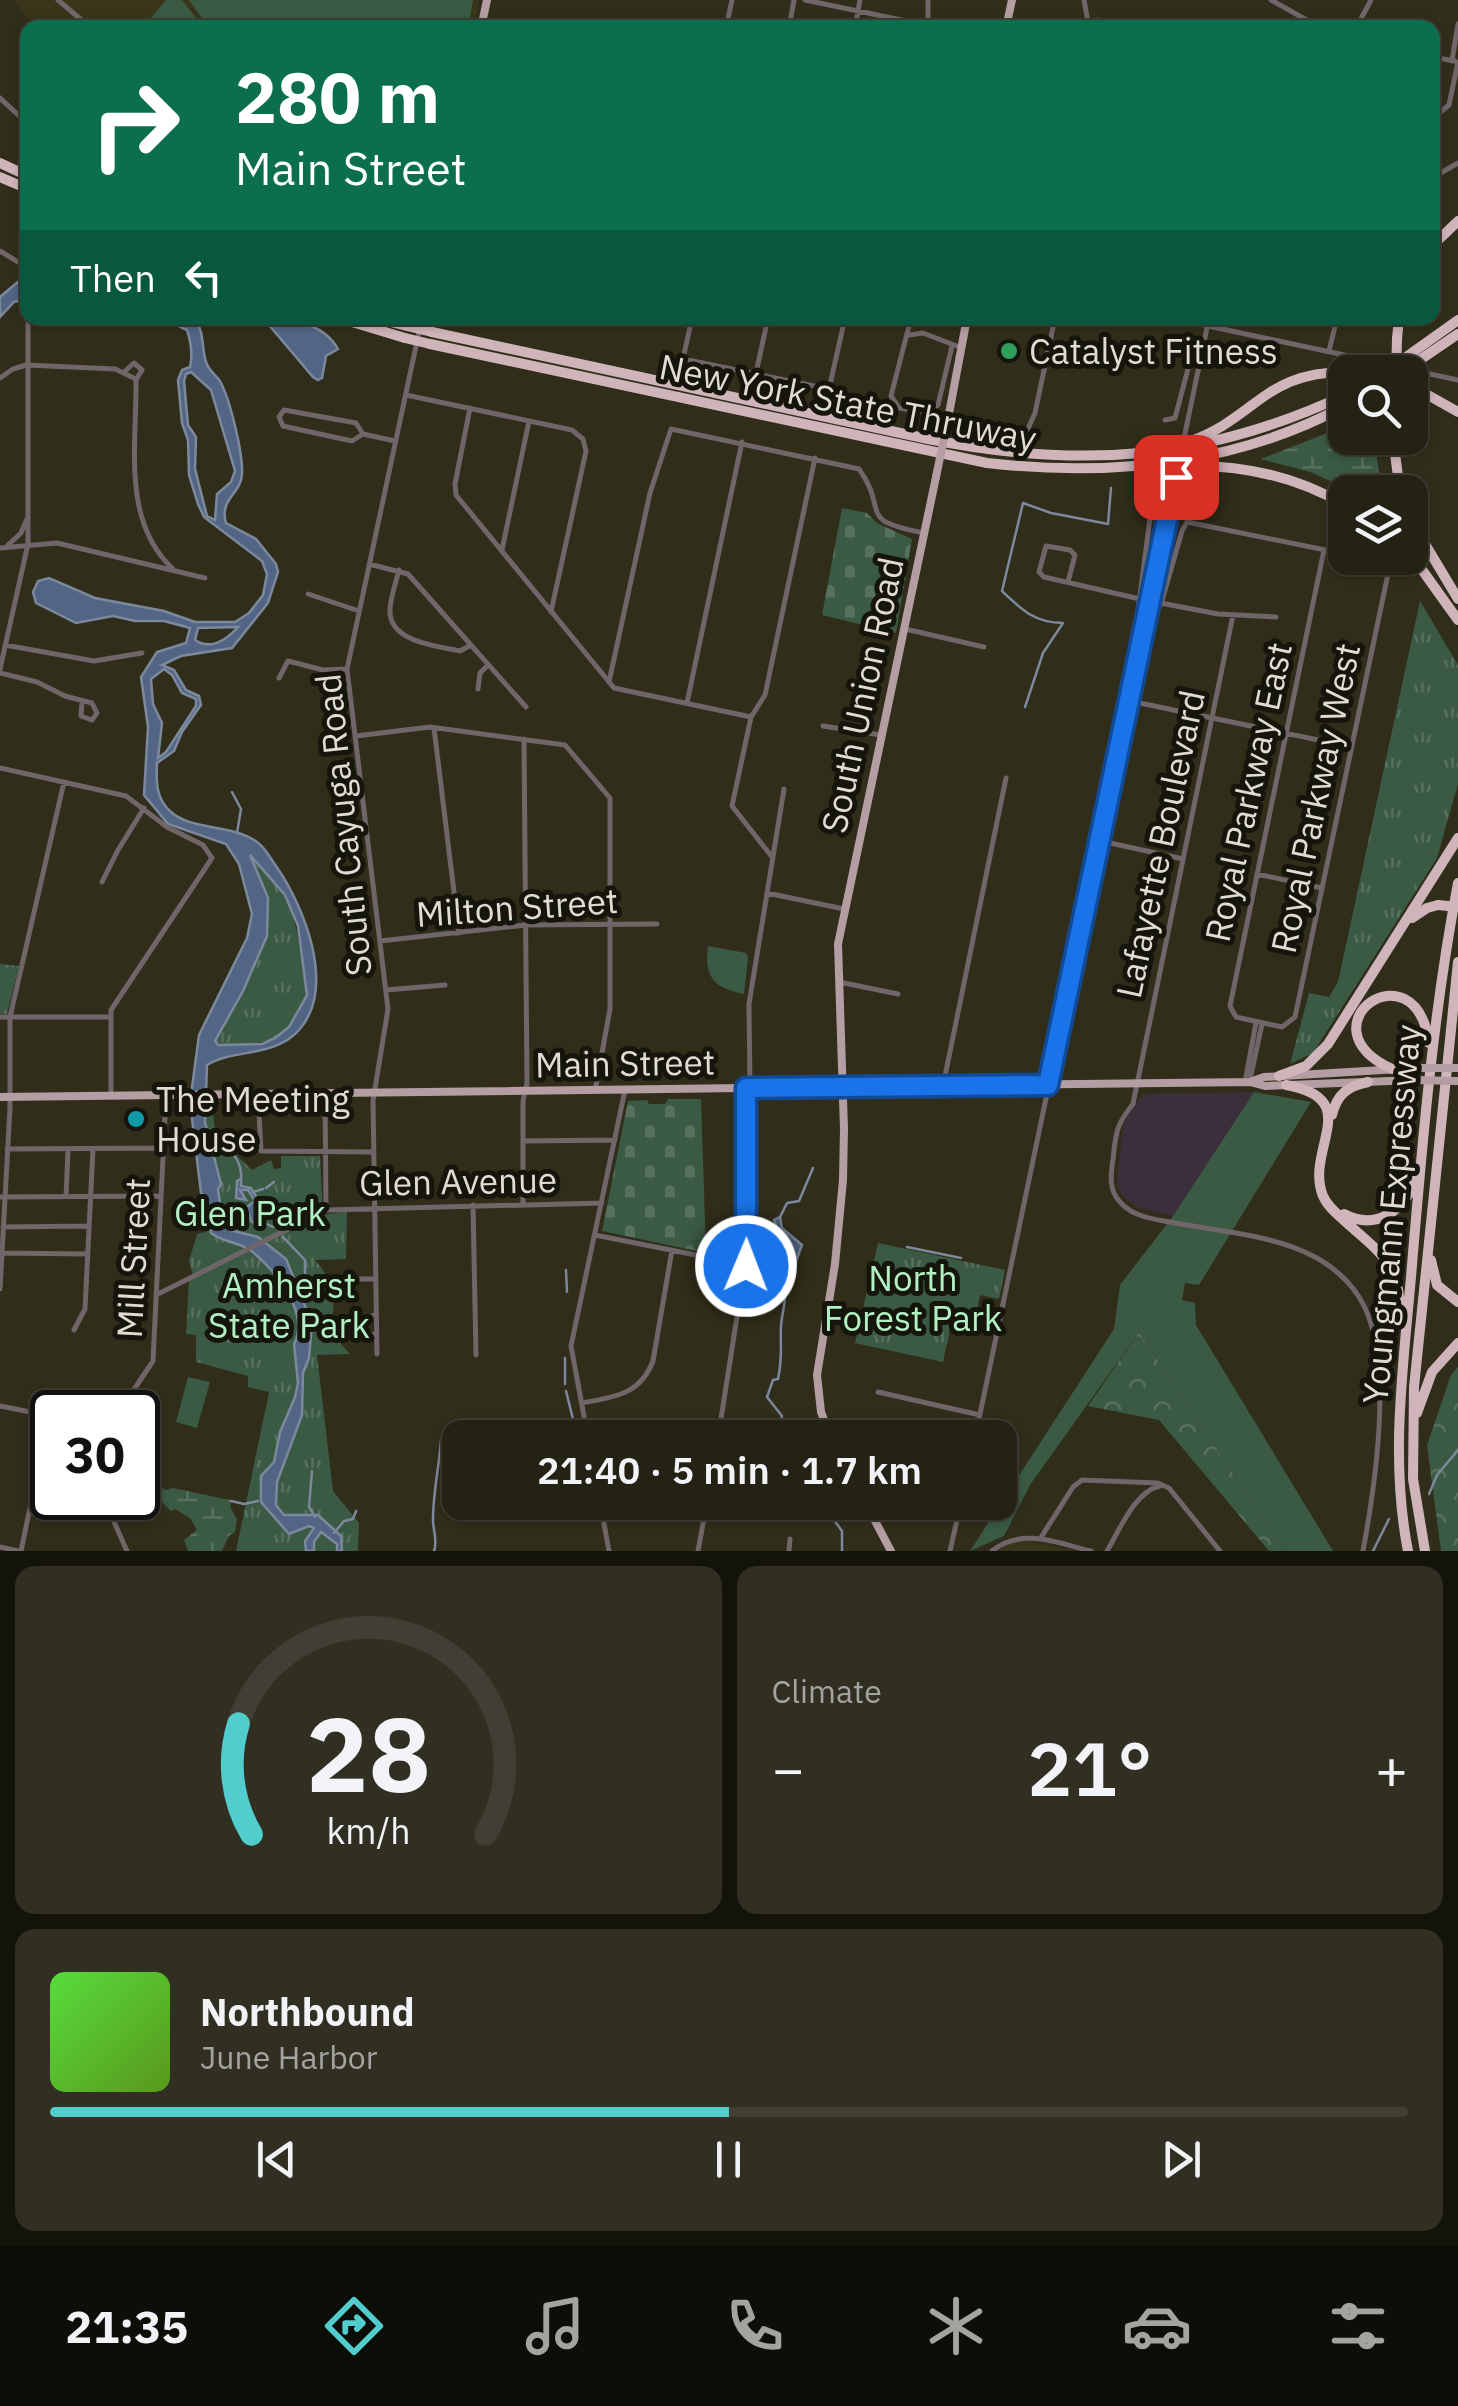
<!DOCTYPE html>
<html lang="en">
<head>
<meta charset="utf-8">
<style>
	body { margin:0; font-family:"IBM Plex Sans",sans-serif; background:#302f22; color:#f1f3f6; height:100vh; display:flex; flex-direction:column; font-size:38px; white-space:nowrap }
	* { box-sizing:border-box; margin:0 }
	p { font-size:32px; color:#a3a4a0 }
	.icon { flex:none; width:55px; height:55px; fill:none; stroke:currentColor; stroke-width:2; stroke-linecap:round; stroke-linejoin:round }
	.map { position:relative; height:1551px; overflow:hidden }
	.details { display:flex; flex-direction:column; gap:15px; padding:15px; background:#14130b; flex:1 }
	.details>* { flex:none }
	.hud { position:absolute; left:20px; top:20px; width:1420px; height:305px; border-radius:20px; box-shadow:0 2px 8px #0004,0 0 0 2px #413f34; background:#0b6e4f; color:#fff; overflow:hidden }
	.buttons { position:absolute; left:1328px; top:355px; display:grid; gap:20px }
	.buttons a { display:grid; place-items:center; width:100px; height:100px; border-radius:20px; background:#242214; box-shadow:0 2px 8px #0004,0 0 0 2px #413f34; font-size:50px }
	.speed { position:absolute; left:30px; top:1390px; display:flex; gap:20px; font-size:50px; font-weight:700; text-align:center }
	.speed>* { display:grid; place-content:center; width:130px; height:130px; border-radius:50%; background:#242214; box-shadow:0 2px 8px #0004,0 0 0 2px #413f34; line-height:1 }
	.speed .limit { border:5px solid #111; border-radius:15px; background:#fff; color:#111 }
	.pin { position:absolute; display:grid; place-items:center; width:85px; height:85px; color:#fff; margin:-42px; border-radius:20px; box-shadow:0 5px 15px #0006 }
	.me { position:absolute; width:110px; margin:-55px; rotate:1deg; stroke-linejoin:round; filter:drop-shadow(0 0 8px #0008) }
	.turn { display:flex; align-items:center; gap:35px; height:210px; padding:0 50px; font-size:45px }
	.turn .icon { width:130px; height:130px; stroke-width:2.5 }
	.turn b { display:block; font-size:70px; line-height:85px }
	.then { display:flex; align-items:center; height:95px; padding:0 50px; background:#0003; gap:20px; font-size:38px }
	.big { font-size:75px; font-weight:600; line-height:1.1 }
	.details .tile { flex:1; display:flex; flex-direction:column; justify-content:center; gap:15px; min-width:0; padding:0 35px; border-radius:20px; background:#302f22 }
	.details .dial { align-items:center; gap:0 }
	.dial svg { height:260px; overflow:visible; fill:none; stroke:#413f34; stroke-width:7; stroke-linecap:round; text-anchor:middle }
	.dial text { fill:#f1f3f6; stroke:none }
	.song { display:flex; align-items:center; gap:30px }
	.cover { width:120px; height:120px; border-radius:15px; background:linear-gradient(135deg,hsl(110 70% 55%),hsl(90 70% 35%)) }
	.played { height:10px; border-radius:5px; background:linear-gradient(90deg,#52cdcd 50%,#413f34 50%) }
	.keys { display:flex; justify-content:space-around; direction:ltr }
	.heat { display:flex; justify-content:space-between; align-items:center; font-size:55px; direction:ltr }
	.details .tiles { flex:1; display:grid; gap:15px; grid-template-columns:1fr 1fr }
	.tile:last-child { grid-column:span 2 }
	.trip { position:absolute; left:442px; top:1420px; width:575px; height:100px; border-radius:20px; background:#242214; box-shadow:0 2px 8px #0004,0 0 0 2px #413f34; font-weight:600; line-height:100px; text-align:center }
	.dock { display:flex; height:160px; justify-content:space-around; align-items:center; background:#0e0e08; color:#a3a4a0 }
	.dock .icon { width:70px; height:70px }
	.dock .on { color:#52cdcd }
	.dock b { font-size:45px; color:#f1f3f6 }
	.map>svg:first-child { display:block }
	.commercial { fill:#3c2f3c }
	.built { fill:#39351b }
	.grass { fill:#3a5a44 }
	.forest { fill:url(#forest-crowns) }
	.wetland { fill:url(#wetland-marsh) }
	.cemetery { fill:url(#cemetery-stones) }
	.park { fill:url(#park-tufts) }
	.water { fill:#526585; stroke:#7c899c; stroke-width:2.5; fill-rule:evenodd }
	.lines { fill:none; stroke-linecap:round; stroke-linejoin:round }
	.stream { stroke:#7c899c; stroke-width:2.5 }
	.minor { stroke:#706568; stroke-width:5 }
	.major { stroke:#b49ea3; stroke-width:8 }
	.highway { stroke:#cfb4ba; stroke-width:10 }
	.minor-bridge { stroke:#706568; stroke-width:5 }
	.major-bridge { stroke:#b49ea3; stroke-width:8 }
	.highway-bridge { stroke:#cfb4ba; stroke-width:10 }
	.route-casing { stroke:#114b97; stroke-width:25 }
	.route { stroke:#1a73e8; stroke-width:18 }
	.leisure-dot { fill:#2e9e5b; stroke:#16150c; stroke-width:4 }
	.culture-dot { fill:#0f9aa8; stroke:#16150c; stroke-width:4 }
	.labels { text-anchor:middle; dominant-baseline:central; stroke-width:10; stroke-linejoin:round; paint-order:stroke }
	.poi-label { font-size:35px; fill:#dfddd2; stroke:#16150c; text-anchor:start }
	.street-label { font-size:35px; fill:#dfddd2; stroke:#16150c }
	.park-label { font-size:35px; fill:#b2f0c4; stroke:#16150c }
</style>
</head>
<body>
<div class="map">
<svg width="1458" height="1551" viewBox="0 0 1458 1551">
	<defs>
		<pattern id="forest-crowns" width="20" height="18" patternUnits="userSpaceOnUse" patternTransform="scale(2.5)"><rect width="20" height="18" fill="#3a5a44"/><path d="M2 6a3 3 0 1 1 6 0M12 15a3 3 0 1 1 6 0" fill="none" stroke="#56715e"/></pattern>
		<pattern id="wetland-marsh" width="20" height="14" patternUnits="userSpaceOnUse" patternTransform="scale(2.5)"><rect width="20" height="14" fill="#3a5a44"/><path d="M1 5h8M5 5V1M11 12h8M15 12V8" fill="none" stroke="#56715e"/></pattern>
		<pattern id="cemetery-stones" width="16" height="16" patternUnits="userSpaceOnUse" patternTransform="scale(2.5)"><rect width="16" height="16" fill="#3a5a44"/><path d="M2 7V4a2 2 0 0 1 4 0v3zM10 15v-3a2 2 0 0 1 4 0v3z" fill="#56715e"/></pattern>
		<pattern id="park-tufts" width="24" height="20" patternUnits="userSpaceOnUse" patternTransform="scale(2.5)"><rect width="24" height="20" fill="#3a5a44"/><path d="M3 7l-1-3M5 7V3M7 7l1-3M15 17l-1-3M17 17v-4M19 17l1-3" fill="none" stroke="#56715e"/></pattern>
	</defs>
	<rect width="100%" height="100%" fill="#302d1a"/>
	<path class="commercial" d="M1254,1092L1173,1216L1139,1208L1123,1197L1117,1183L1123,1124L1142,1094Z"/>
	<path class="built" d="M13,0H479L474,28L36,27Z
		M1017,1540L1029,1541L1076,1551H997Z"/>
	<path class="grass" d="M166,0H182L203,27H143Z
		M189,0H473L469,23H464L463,27L209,28Z
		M708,946L746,953L748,958L744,994C714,988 704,978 708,946Z
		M1254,1092L1311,1102L1199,1285L1185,1283L1182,1300L1195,1303L1196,1325L1333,1551H1285L1139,1332L1030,1485L1004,1536L970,1551L1114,1329L1120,1285L1173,1216Z
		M188,1377L210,1382L197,1428L176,1422Z"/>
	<path class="forest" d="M1139,1332L1285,1551H1269L1159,1420L1088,1406Z
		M1458,1367V1551H1441L1427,1445L1451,1375Z"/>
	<path class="wetland" d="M1345,426V438H1374L1382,492H1355L1310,472L1261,459Z
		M158,1484L165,1490L173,1488L230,1500L231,1509L237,1519L235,1532L229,1536L222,1551H188L184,1540L197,1530L190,1518L175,1509L171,1511L162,1502L136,1503L139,1487L155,1489Z"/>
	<path class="cemetery" d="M842,508L867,513L877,523L912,539L896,633L822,615Z
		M668,1099H701L706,1253L602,1231L628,1101L647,1100L649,1104H665Z"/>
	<path class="park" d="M1420,601L1458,665V784L1437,858L1313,1053L1290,1064L1309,993L1329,997L1338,982Z
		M250,855C289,879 298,928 303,970C305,980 308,991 305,1000C301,1014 289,1028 277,1036C260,1047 237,1043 217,1045L215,1041L243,991L267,935L268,898Z
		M0,964L19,966L7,1014H0Z
		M189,1102H212L215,1131H223C225,1148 243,1160 252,1170L271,1160L274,1169L281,1168V1156H320L323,1215L347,1211L346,1259L315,1260C334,1283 336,1290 332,1320H335L341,1344L350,1354L317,1355L333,1491L359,1523L358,1551H236L269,1392L248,1387V1376L196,1362V1335L186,1334L189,1279L193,1276L189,1261L197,1234L208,1231C203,1206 199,1183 198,1159C197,1139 190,1121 189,1102Z
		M878,1243L1005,1270L999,1299L980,1295L976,1316H970L967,1327L951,1324L943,1362L855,1343Z"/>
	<path class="water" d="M19,281H27V299L14,302L0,317V297Z
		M162,318H193C205,329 201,347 206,362C209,371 215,374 220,381C230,399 243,453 242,474C241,494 219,499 226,523L256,539L276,564L278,572L268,603L232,648L181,656L162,665L174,670L186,690L199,696L201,705L182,732L174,751L157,763C156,782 156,799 171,812C190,830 233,824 257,842C265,847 270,858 276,866C304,906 337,987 299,1030C274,1058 236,1048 207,1065L205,1122L221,1184L218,1189L223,1224L234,1231L258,1237L286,1259L312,1323L309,1358L303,1373L302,1415L277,1482L276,1505L284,1515H318L341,1536L342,1551H337V1544L321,1532L314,1542V1551H306L305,1541L314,1528L309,1526L289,1534L261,1502V1476L274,1462L280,1432L295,1397L298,1383L294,1344C310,1313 277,1273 254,1253C242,1242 224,1243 211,1233L206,1199L201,1193L190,1102L199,1035L247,938L252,914L239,864L226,844L168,824L144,795L148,727L141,677L157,652L186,643L190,628L164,621H135L113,616L76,623L36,603L33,592L38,581L49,578L95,598L164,611L195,622H235L249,613L263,595L267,574L262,561L204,517L198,504L189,475L188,440L182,423L178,380L182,370L190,367C193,354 191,342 187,330ZM191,372L211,390L235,471L231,482L217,494L215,520L207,516L195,469L196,437L188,425L184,381L186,374ZM238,627C227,639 211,651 195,640L198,628ZM164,669L172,675L182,693L196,699V706L166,752L158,758L162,723L153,704L151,679ZM250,855L285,895L298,926L307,995L289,1027L275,1038L262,1044L218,1045L215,1041L243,991L267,936L268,898Z
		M263,318C291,317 324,324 338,349L326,356L322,378L318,380L313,377Z
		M241,1179V1186L251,1188L263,1207L261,1223L257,1225L251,1221L247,1207L255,1201L248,1190H240L246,1200L236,1198L237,1181Z
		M780,1217L782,1228L802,1245L794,1267L783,1283L780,1281L781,1260L778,1257L779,1235L774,1220Z"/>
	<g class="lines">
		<path class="stream" d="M1025,707L1043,653L1063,623C1035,623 1022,610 1002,591L1023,503L1051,513L1108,524L1111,488
			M232,792L241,809L237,833
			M221,1147C235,1150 242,1166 241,1179
			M266,1188L274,1182
			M253,1192L263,1189
			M780,1217L787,1203L799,1201L813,1168
			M261,1221L273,1227
			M283,1237L305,1260V1278L296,1285
			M907,1247L961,1258
			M566,1270L567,1292
			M565,1358V1384
			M564,1438L573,1419L566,1391
			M776,1438L782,1416L767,1397L773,1380L778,1379C783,1355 780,1348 781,1326C782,1311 788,1298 783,1283
			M312,1471L309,1507L315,1517
			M1429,1494L1437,1475L1458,1450
			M231,1501L244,1504L258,1501
			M818,1502L824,1518L834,1520L842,1531V1551
			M334,1533L344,1521L353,1519L356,1511
			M434,1551C438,1540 433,1531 433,1520C433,1493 439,1467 441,1440L452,1434L466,1438
			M1373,1551L1389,1519"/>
		<path class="minor" d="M58,0L91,28
			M805,0L940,28
			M1084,0L1088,22
			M1271,0L1321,28
			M928,27V0
			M726,28L732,0
			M789,28L794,0
			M855,28L860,0
			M1079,28L1098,20L1123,28
			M1126,28L1135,23L1143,28
			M1356,28L1371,0
			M1432,57L1455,61
			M1452,61L1458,24
			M0,98L28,124
			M1432,119L1449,105L1458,62
			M1432,178L1458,163
			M0,251L28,268
			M692,318L683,359L829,389L845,318
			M911,318L891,396L899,408L926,412L938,405L952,346
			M1171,318L1377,362
			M909,335L923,333L962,348
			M1329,351L1337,318
			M124,372L134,363L142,370L136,380C137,443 121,521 173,569
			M756,373L768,318
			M1430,374L1458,380
			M0,378L13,369L26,365L115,369L136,379
			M406,395L572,430L583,439L586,451L551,612
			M470,408L455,484L456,495L614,688L751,717L732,806L772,857
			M1165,420L1175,418L1189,365L1200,361
			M1187,424L1209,318
			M1027,431L1035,413L1055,318
			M363,434L352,441L283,426L279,417L284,410L356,423L363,434L395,441
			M7,546L21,533L27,519
			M0,548L57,543L205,578
			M502,550L529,421
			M1324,550L1230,1006L1236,1017L1282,1027L1295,1017L1388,574L1385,564L1358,558
			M369,564L408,574L526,707
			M399,570C396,582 391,596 390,609C388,642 437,646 460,651L471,645
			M1068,582L1075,555L1070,550L1046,546L1039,572L1044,577L1140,599
			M308,594L359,611
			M1150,601L1218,614L1276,617
			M1161,604L1182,531L1187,522L1345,554
			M1233,615L1133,1104C1116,1125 1116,1132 1113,1159C1111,1174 1108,1189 1120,1202C1134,1218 1155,1219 1175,1223C1239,1235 1321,1237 1359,1297C1396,1354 1375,1486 1363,1551
			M905,629L984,647
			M1142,644L1135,634L1153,495
			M5,645L94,661L142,653
			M0,669L28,544V318
			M0,673L37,682L65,696L92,703L97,713L92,720L81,716L82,701
			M279,678L288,661L323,670L347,669
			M609,682L650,493L671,429L859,469C890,512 854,520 925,533
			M478,689L480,673L488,665
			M1130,701L1352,747
			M687,703L742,442
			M751,717L765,695L815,458
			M823,726L881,735
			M434,728L459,933
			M356,736L430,727L565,745L610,798V1009L595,1091
			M0,768L126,796L167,827L203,845L212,858L111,1010V1096
			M1101,841L1183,859
			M1257,874L1322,888
			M102,882L118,850L144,808
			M767,893L844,909
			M380,941L526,925L657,924
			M839,982L898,994
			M386,990L445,985
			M0,1017H111
			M1250,1080L1262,1024
			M1245,1082L1256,1023
			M943,1086L1006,778
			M750,1088L749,1004L784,789
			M325,1094L326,1210
			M258,1095L261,1151L374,1152
			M523,1141L615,1140
			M7,1149L163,1148
			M0,1197L161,1196
			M66,1197L68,1150
			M523,1204V1101L527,1083L524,739
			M473,1205L476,1355
			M3,1227L89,1226
			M595,1235L746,1265
			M2,1253L87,1254
			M329,1279H376
			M0,1289L10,1108V1017L64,782
			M156,1295L326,1210L602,1203
			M376,1315L363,1318L359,1324V1335L376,1334
			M74,1330L85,1309L93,1149
			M377,1354L373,1101L388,1009L347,669L422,318
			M878,1392L980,1415
			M582,1403C614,1397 640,1395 653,1361L672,1250
			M0,1406L50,1416
			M119,1412L153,1361L166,1096
			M588,1438L571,1346L625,1090
			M718,1438L746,1259V1088
			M975,1438L1176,477
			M108,1498L110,1513L127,1551
			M600,1502L609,1551
			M1040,1539L1073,1487L1082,1480L1158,1483L1169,1488L1220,1551
			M0,1547L18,1551
			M21,1551L49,1416
			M698,1551L707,1502
			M789,1551L790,1539
			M950,1551L961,1502
			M992,1551C1022,1527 1057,1543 1091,1551
			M1107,1551C1119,1531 1135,1491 1160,1486"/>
		<path class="major" d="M481,28L487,0
			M1006,28L1012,0
			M948,419L967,318
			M1250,1082L1264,1077L1416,1068
			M0,1097L1250,1082L1265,1086L1415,1080
			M831,1438L821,1412L817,1375L835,1264L843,1180L844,1129L838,944L936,477
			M865,1502L891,1551"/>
		<path class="highway" d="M0,163L28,176
			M0,177L28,189
			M1432,246L1458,221
			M339,318L405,338
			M375,318L407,326
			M432,332L928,439C1079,469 1204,461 1345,395
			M1397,339L1399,318
			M430,344L987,463C1110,477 1234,465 1345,406
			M1385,372L1458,320
			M1402,372L1458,334
			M1410,385L1458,412
			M1393,438L1400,492
			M1188,442C1258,418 1264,369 1353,372
			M1188,466C1243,465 1297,477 1345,505
			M1410,519L1458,599
			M1410,553L1458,620
			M1412,918L1427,908L1438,905
			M1392,1069C1299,1026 1415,943 1429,1043
			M1279,1076L1306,1066L1328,1044L1458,838
			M1286,1085C1366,1099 1304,1150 1323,1196C1328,1208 1340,1216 1349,1225C1386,1257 1402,1269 1400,1321
			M1332,1115C1337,1094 1348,1086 1368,1082
			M1344,1214C1376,1231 1404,1211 1415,1180
			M1431,1260L1437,1285L1458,1302
			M1417,1413L1432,1372L1458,1343
			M1408,1551C1390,1460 1403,1368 1411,1277C1422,1145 1433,1013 1458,883
			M1425,1551L1413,1479L1414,1387L1458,962"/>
		<path class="minor-bridge" d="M1377,362L1430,374
			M1176,477L1187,424"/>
		<path class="major-bridge" d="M936,477L948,419
			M1416,1068H1458
			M1415,1080L1457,1081"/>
		<path class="highway-bridge" d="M407,326L432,332
			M405,338L430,344
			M1396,372L1397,339
			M1438,905L1458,907"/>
	</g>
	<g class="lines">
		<g class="route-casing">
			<path id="route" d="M746,1266V1088L1048,1085L1176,477"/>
		</g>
		<use href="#route" class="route"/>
	</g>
	<circle class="leisure-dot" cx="1009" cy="351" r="10"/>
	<circle class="culture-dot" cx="136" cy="1119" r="10"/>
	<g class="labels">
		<g class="poi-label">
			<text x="1029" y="351">Catalyst Fitness</text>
			<text x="156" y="1099">The Meeting<tspan x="156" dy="40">House</tspan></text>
		</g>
		<g class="street-label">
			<text transform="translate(848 402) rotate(11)">New York State Thruway</text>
			<text transform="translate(862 695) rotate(-78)">South Union Road</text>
			<text transform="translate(1248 792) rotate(-78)">Royal Parkway East</text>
			<text transform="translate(1315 798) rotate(-78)">Royal Parkway West</text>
			<text transform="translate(343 825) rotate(-96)">South Cayuga Road</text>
			<text transform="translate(1160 844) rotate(-78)">Lafayette Boulevard</text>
			<text transform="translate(517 907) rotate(-4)">Milton Street</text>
			<text transform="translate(625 1063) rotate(-1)">Main Street</text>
			<text transform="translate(458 1181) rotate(-1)">Glen Avenue</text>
			<text transform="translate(1391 1214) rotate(-85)">Youngmann Expressway</text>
			<text transform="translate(133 1258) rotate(-87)">Mill Street</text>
		</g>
		<g class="park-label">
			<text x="250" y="1213">Glen Park</text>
			<text x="913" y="1278">North<tspan x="913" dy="40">Forest Park</tspan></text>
			<text x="289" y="1285">Amherst<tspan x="289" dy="40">State Park</tspan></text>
		</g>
	</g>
</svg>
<div class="buttons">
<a><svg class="icon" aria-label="search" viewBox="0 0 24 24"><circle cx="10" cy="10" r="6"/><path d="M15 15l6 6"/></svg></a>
<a><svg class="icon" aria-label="layers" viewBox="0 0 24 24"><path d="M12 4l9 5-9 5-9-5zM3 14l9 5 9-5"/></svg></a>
</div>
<div class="speed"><div class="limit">30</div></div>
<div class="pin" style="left:1176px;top:477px;background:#d93025"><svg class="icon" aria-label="arrive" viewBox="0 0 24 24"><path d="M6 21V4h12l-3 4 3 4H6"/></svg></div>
<svg class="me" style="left:746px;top:1266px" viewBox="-20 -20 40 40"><circle r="17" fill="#1a73e8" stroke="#fff" stroke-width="3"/><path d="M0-11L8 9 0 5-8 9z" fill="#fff"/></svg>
<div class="trip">21:40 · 5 min · 1.7 km</div>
<div class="hud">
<div class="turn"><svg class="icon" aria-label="right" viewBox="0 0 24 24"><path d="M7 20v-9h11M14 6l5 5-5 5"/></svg><div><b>280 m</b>Main Street</div></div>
<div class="then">Then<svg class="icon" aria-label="left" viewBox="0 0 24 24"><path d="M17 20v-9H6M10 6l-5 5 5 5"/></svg></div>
</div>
</div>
<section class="details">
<div class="tiles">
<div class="tile dial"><svg viewBox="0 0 100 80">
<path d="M14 69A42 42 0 1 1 86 69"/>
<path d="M14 69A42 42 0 0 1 10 35" stroke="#52cdcd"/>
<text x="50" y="56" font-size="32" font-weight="700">28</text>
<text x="50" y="72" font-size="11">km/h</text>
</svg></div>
<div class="tile"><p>Climate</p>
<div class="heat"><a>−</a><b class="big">21°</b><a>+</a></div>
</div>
<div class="tile">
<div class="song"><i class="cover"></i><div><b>Northbound</b><p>June Harbor</p></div></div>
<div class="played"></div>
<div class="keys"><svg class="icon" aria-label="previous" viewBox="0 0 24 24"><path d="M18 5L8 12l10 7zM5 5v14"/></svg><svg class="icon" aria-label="pause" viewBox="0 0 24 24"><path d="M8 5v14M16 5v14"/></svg><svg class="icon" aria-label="next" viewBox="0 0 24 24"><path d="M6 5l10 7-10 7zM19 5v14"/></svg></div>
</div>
</div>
</section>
<nav class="dock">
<b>21:35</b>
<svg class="icon on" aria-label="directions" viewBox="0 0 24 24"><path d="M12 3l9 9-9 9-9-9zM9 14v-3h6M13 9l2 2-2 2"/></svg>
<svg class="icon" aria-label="music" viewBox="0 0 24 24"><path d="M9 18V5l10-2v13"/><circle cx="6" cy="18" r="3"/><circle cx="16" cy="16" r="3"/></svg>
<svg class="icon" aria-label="phone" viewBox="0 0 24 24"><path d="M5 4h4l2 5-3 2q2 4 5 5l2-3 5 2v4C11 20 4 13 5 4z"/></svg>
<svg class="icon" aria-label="climate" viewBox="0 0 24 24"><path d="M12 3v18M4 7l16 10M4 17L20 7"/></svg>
<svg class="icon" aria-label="car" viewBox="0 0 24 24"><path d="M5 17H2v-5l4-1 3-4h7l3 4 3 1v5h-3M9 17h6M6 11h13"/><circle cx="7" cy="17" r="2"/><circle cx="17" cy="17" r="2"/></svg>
<svg class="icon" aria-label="filters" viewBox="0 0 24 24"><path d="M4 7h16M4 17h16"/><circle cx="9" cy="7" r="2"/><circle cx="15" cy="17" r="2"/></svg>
</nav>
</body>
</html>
